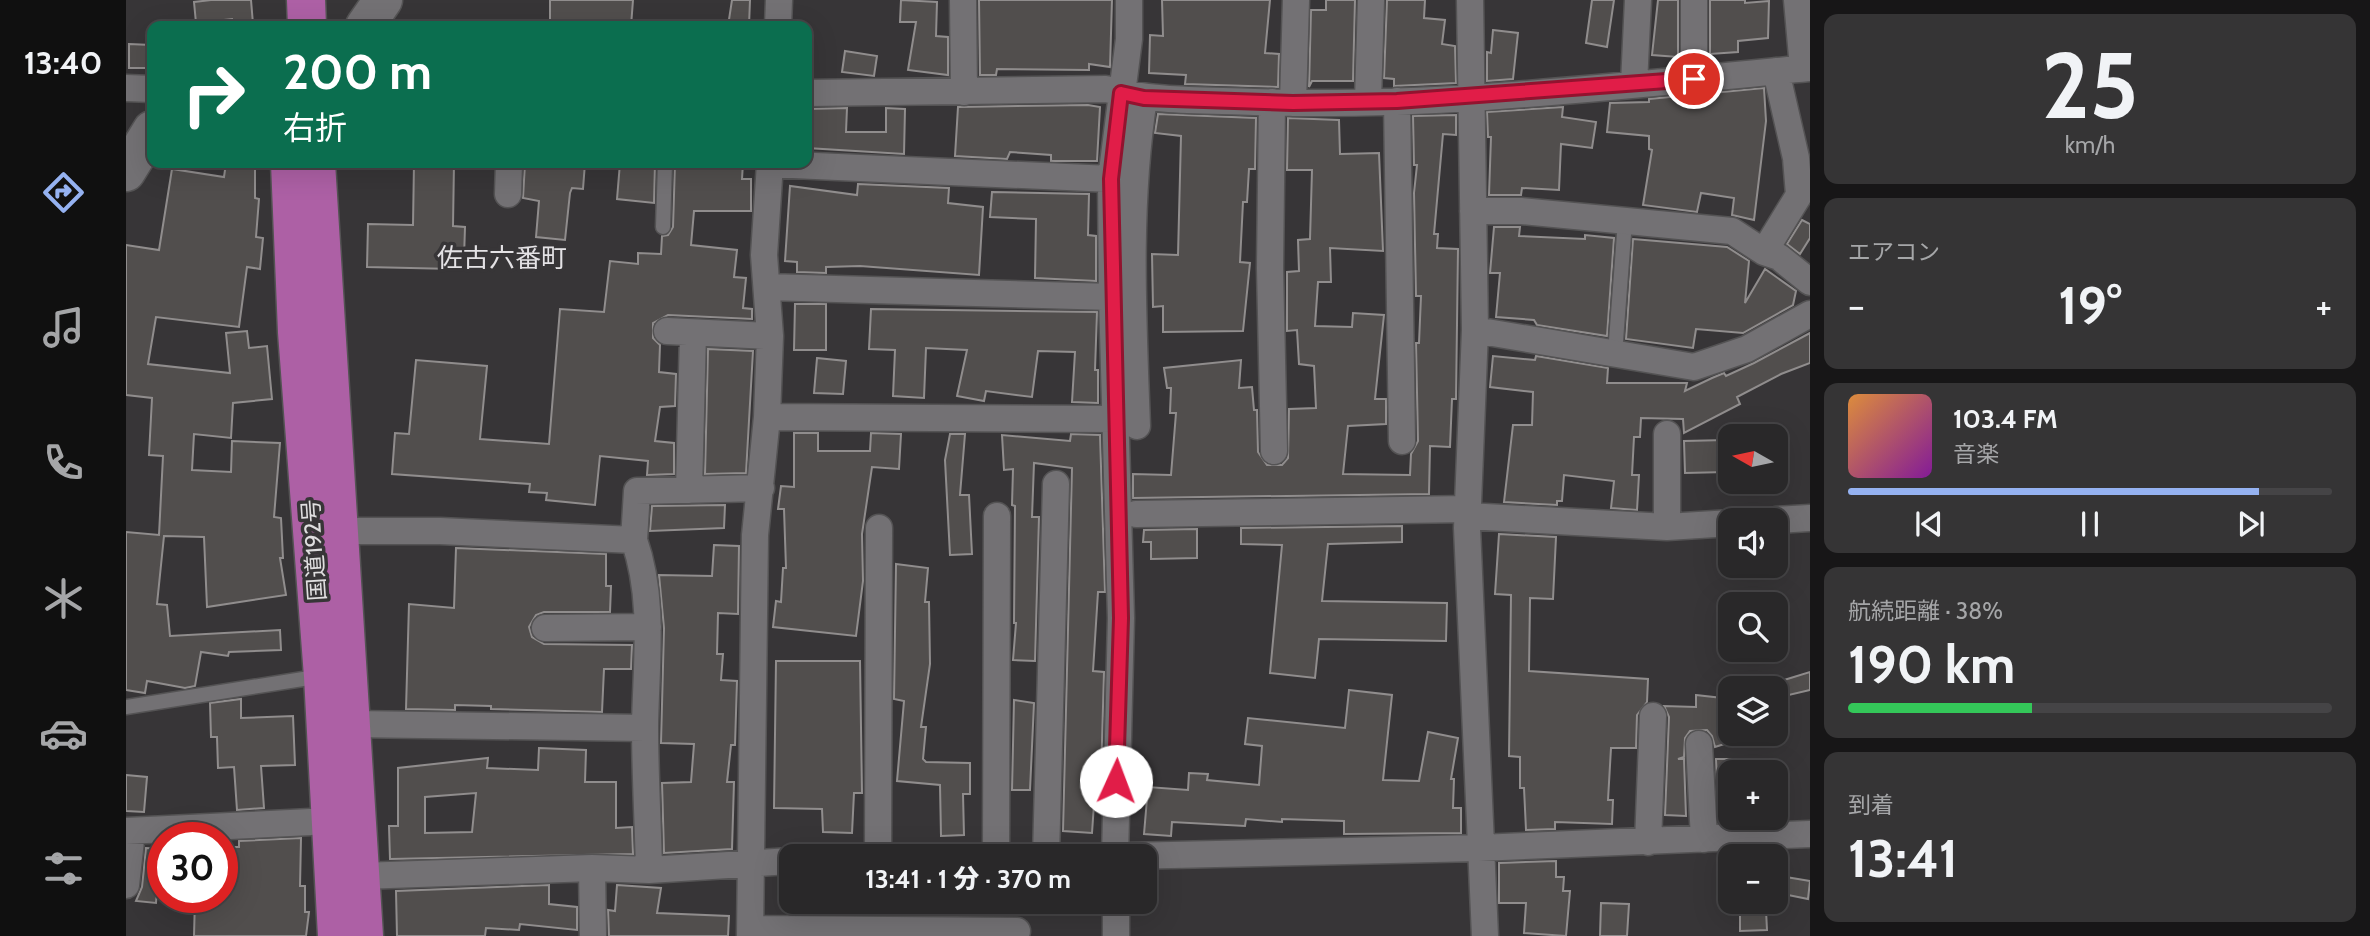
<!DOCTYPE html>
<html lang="ja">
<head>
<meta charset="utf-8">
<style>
	body { margin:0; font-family:Cabin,"Noto Sans JP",sans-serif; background:#353435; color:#f1f3f6; height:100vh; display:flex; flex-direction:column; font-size:26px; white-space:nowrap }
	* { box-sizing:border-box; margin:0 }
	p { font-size:23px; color:#a5a6a8 }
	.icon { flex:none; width:38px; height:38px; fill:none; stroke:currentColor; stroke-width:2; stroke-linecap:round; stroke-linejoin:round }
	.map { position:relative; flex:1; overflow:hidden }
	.side { display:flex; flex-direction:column; gap:14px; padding:14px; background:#171617; width:560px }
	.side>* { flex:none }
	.banner { position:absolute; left:21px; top:21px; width:665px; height:147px; border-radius:14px; box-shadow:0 7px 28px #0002,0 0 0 2px #454446; background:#0b6e4f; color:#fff; overflow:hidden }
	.needle { width:46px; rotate:279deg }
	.buttons { position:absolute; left:1592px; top:424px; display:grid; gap:14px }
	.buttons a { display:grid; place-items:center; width:70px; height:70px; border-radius:14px; background:#292829; box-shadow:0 7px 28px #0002,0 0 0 2px #454446; font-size:35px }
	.speed { position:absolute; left:21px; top:822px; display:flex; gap:14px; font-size:35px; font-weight:700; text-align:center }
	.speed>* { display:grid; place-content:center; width:91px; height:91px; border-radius:50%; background:#292829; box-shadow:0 7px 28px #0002,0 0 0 2px #454446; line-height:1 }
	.speed .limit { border:10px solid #d22; background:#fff; color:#111 }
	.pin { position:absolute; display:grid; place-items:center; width:60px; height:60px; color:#fff; margin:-30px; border:4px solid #fff; border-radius:50%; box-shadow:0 2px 7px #0007 }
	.me { position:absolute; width:77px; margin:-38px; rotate:2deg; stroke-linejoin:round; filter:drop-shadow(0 0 5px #0008) }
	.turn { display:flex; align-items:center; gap:24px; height:147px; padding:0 21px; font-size:32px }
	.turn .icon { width:91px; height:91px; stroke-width:2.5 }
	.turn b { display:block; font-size:49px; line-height:60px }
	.big { font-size:52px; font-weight:800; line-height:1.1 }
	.side .widget { flex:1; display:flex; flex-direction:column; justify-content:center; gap:10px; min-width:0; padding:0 24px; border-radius:14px; background:#353435 }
	.side .dial { align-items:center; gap:0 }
	.dial b { font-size:91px; line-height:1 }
	.song { display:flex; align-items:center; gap:21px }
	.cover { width:84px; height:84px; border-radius:10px; background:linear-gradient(135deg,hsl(30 70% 55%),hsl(290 70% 35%)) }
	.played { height:7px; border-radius:4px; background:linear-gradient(90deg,#95b2f1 85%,#454446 85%) }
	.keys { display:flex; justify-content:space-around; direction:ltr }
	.heat { display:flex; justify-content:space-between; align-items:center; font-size:38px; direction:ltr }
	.charge { height:10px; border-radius:5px; background:linear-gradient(90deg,#34c759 38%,#454446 0) }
	.trip { position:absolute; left:653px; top:844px; width:378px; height:70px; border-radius:14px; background:#292829; box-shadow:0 7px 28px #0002,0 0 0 2px #454446; font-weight:800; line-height:70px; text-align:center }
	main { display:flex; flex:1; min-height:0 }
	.dock { display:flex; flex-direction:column; width:126px; justify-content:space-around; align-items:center; background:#101010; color:#a5a6a8 }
	.dock .icon { width:49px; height:49px }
	.dock .selected { color:#95b2f1 }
	.dock b { font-size:32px; color:#f1f3f6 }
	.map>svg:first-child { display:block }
	.building { fill:#514e4d; stroke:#908d8d; stroke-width:2; fill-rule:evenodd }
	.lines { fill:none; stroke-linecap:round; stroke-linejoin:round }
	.lane-casing { stroke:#545354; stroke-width:17 }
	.street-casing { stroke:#545354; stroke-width:29 }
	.secondary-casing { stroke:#545354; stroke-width:41 }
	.highway-casing { stroke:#545354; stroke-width:41 }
	.lane { stroke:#737174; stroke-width:14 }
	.street { stroke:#737174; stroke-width:26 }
	.secondary { stroke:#737174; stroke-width:38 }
	.highway { stroke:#ad60a5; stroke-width:38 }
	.route-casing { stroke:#92132f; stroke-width:18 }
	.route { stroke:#e11d48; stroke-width:12 }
	.labels { text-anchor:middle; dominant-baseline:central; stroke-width:7; stroke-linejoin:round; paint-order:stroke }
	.street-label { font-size:23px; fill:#e0dfe0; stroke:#373537 }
	.quarter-label { font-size:26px; fill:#e4e2e5; stroke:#373537 }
</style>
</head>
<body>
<main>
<nav class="dock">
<b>13:40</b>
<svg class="icon selected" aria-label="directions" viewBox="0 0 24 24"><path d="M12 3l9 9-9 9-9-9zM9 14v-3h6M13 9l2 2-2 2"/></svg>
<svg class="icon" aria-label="music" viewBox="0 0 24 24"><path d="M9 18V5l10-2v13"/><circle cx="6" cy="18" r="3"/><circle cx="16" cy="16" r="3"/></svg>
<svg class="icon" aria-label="phone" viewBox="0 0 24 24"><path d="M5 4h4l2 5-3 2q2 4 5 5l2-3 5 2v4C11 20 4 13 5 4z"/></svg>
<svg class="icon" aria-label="climate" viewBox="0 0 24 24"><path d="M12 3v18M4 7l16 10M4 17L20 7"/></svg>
<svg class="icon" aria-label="car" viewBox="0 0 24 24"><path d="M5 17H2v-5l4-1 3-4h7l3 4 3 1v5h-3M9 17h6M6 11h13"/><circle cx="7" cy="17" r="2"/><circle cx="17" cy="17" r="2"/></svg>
<svg class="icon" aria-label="filters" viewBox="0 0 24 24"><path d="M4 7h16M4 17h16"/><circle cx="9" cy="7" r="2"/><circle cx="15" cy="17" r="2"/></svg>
</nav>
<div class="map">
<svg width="1684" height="936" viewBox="0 0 1684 936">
	<rect width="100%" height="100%" fill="#373537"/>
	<path class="building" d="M85,0H125L127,24L107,26L106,19L70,23L68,2Z
		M424,0H507L505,26H424Z
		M606,0H624L623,26H602Z
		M775,0L811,2L810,36L822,37V75L782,70L790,22H774Z
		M853,0H986L984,67L963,64V70L871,69L870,75H854Z
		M1036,0H1144L1139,53L1153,54L1152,87L1059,84L1060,75L1023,73L1024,35L1037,36Z
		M1200,0H1229L1227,81H1186L1183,87L1185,10H1200Z
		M1261,0H1299L1298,18L1319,20L1316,44L1329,46L1330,83L1268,86V79L1258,78Z
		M1466,0H1488L1481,47L1460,43Z
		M1532,0H1552V57L1526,55Z
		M1584,0H1619V3L1643,1L1642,38L1612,41V52L1584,54Z
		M1367,30L1392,33L1387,79L1361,81V52L1365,53Z
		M3,44L25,45L24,68H3Z
		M719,51L751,56L748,76L716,72Z
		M1638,88L1640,121L1628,220L1606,215L1608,198L1575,193L1571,212L1517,205L1526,150L1523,149V136L1481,132L1484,103L1523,102V99Z
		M962,105L974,107L971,161H925V155L884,152L881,159L829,156L832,107Z
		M1437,107L1436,117L1470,122L1466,148L1435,144L1433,190L1396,188L1395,195H1363L1365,137H1362L1361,112Z
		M721,108L720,132H760V108L779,109L778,154L681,148V109Z
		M1032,114L1130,118L1129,169H1123L1121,202H1117L1114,262L1124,263L1117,331L1037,332V306L1027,307L1026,254L1052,255L1055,136L1029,133Z
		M1330,115V135L1317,134L1308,234H1312L1311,248L1332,249L1330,399H1326L1324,447L1304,446L1303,494L1007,498V474L1045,475L1050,413H1044L1045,388H1041L1038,368L1115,360L1113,388L1126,387L1128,410H1131L1132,452L1141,465H1156L1162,458L1163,409L1190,408L1188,366L1173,364L1171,330L1161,331V272L1173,271L1172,240L1184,239L1186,170H1161L1162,118L1213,120L1214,154L1253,153L1257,251L1204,248L1205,282H1192L1189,326L1226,327L1227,313L1258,315L1249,399H1260V424L1222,426L1217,474L1284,475L1285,454L1292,441L1290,343H1293L1295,296H1290L1288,193L1291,165H1288L1287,116Z
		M100,163H129V198L133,199L130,237L137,238L134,269L121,267L113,327L30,317L22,364L104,373L100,333L121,331L123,348L141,346L146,399L107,403L105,438L68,434L66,470L105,472L106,441L154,443L148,517L155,518L157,558H154L160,595L81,607L78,537L38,536L31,604L41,605L44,636L154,630L155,650L103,652L102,656L75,652L69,686L59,688L21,681L19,693L0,690V532L33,535L37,456L23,455L26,398L0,395V245L33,250L46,169L98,177Z
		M288,163H328L327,226L339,227L338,258L327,257V269L241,267L242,224L287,225Z
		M399,163H459L457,189L446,188L444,193L439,240L410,237L413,201L397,198Z
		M494,163H529L528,203L491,199Z
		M549,163H617L616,179H625V211H568L565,245L611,250L608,277L620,278L617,308L626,309V319L542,315L527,323V338L534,345L533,372L550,374L549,406L534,407L529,441L548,443V474L521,475L522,461L474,456L469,505L420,500L421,493L403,492L404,484L266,474L269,433L283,434L290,360L361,366L354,439L423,444L434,309L478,312L484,261L512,264V253L535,254L536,236L542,235L547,227Z
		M732,184L823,188L822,203L857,207L853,275L734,266L700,267V273L671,272V262L659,261L664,186L731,195Z
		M866,192L963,194L962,235L970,236V281L909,278L910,219L864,217Z
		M1676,220L1684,224V238L1674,254L1661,244Z
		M1368,227H1394L1393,236L1459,239V235L1488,238L1481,336L1411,325L1408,320L1370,317L1374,273H1364Z
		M1507,239L1601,247L1623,261L1619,303L1639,269L1670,291L1667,305L1617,333L1570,329L1567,348L1500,339Z
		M669,304H700V350H668Z
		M745,309L971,312L969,370H972V403L946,402L949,352L912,351L906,397L860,391L858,401L831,396L841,350L800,348L798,398L767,396L769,350L743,349Z
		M1684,333V363L1655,374L1611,397L1614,404L1558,433L1557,419L1515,418L1514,437H1508L1506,475H1513L1511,510L1485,508L1488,481L1438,475L1436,501H1431V505L1378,502L1387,425H1406L1407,392L1364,387L1367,356L1409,360L1410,356L1482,368L1481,383H1561L1559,391L1586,378L1598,373L1600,376L1628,363Z
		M582,349L627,351L620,473L579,474Z
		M691,358L720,361L717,394L688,393Z
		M668,433H692V451H744L745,433L775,434L773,469L746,467L736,534L737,581L730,636L647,627L650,601L655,602L657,568H660L658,509H652L655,486L668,487Z
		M824,434H839L834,495H843L846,554L824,555L819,460Z
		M945,434L974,435L979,592H972L967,671L978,672L975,776L970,775L966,833L937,831L946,468L908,463L906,517H913L909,661L887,660L890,623H888L889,506L886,505L887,469L878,470L876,435L944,441Z
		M1600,440V472L1559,473L1558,441Z
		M599,505L598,528L524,531L526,506Z
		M1276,526V542L1202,544L1196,601L1321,603L1320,641L1193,639L1189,678L1144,673L1156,545L1115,544V528Z
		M1071,529V558L1025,559V542H1017L1018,530Z
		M1373,534L1430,537L1427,599L1404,598L1403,671L1522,679L1521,702L1511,715L1510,748H1485L1482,800H1487L1486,824L1429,822V829L1400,830L1398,788H1394V757L1383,756L1385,595L1369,594Z
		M588,545L613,546L612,614L592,613L591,654H597L595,680L611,681L609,745H605L601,782H608L606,849L538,853L536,783L565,782L568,744L535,743L538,628L533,575L586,576Z
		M330,548L480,554V586H485L484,612H418L410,615L403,627L406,637L418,644L506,645L505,669H478L476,712L365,709V706L329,705V710L280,709L283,604L328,608Z
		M770,564L802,568L799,602H803L804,664L795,727H800L797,759L800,762L844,763V794H837L838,835L815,836L814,785L771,781L778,701L768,699Z
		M650,661H734L736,793H728L726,833L697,832L696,809L648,808Z
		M1684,672V690L1650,698V688H1632Z
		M1223,690L1266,695L1257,780L1293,781L1302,732L1332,738L1325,779H1328L1327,808H1335V833L1218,834V821L1156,819V822L1120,819L1119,826L1046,822L1045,836L1018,834L1022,787L1062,790L1063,773L1082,774L1081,780L1133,785L1136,746L1119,744L1122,718L1219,728Z
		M1570,695L1605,699V742L1589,747L1586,736L1581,730L1564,731L1559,738L1558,757L1552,759H1558L1560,816L1539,815L1543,717L1538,706L1570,707Z
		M115,699V718L167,716L169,765L135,766L138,808L111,810L108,767L92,768L91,737H85L84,703Z
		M888,700L908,703L904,790H886Z
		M413,748L460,750L459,782H490V828L506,827L507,854L264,859L263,826H272V768L362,758L361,768L412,770ZM350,793L346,832L299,833V797Z
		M1590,759H1605V783H1591Z
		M0,775L21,777L18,812L0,811Z
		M175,838L174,886H179V912H183L180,936H68L69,898H96V882L108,881V847H113V841Z
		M20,848L34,849L30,903L10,901L16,887Z
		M1430,861V877H1438L1437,891H1444L1440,936L1398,933L1400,903H1373V863Z
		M1660,877L1684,881L1682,899L1657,894Z
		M423,885V904L451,907V930L394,924L393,930L360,928L359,936H271L270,891Z
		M491,885L535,888L531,913L603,916L602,936H483L482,910L489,911Z
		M678,901H738V914H678Z
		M773,901H799L798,915L773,914Z
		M1475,903L1503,904L1501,936H1474Z
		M1614,910H1640L1641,930L1614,931Z"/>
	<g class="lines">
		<g class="lane-casing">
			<path id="lane" d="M537,227L539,163
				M1489,354L1499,221
				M0,707L196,676"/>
		</g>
		<g class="street-casing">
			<path id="street" d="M837,0L838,92
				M1344,0L1349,330L1341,528L1359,936
				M1671,0L1677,68
				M652,26L653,0
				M1568,79V0
				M1508,84L1512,0
				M0,88L26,89
				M681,93L980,89C1028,102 1078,100 1128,102C1313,108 1500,85 1684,68
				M1242,101L1245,0
				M1271,101L1276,441
				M1146,102L1144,268L1148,451
				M1167,103L1170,0
				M644,164L985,179
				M382,194L383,163
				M1347,211H1395L1606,231L1638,252L1673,195L1670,158L1650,71
				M1638,252L1653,257L1684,282
				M641,287L986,297L985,179L1003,39V0
				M986,297L995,618L989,856
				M1349,330L1568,367L1621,349L1684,314
				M541,331L644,336
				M641,417L989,419
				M1011,426C1007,316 1001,207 1018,98
				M1541,434V527
				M563,490L567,333
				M1010,514L1341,509
				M1341,516L1541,527L1605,523
				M1650,520L1684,518
				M214,531H314L508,540L511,491L635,488
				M508,540C529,599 520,664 519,726C519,774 522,822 523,870
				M419,628L522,627
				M227,724L519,728
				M1573,744L1578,839
				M0,831L205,821
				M1522,842L1527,716
				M752,856L753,528
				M870,856L871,516
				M920,856L930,484
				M1001,856L1353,848L1684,834
				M466,868L467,936
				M235,876L466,868L523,870L665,861
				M0,885L6,831
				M990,901V936
				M624,929L891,931
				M624,936L629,535L641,417L644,336L638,255L644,163"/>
		</g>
		<g class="secondary-casing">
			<path id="secondary" d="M239,26L257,0
				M0,172L26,130"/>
		</g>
		<g class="highway-casing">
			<path id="highway" d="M180,0L181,26
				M164,163L171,332L197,676L211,936
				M190,163L238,936"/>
		</g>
		<use href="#lane" class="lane"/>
		<use href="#street" class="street"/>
		<use href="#secondary" class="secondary"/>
		<use href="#highway" class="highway"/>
	</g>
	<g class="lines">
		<g class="route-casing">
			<path id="route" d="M990,781L995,618L985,179L995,93L1018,98L1167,103L1271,101L1568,79"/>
		</g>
		<use href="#route" class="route"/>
	</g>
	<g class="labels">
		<g class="street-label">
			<text transform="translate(188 550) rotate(-94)">国道192号</text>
		</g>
		<g class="quarter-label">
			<text x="376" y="258">佐古六番町</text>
		</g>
	</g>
</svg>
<div class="buttons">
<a><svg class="needle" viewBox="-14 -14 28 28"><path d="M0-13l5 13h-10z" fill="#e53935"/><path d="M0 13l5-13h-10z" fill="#a5a6a8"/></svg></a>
<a><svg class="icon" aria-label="sound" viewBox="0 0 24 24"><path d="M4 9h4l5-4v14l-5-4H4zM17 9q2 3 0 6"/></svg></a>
<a><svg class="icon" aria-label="search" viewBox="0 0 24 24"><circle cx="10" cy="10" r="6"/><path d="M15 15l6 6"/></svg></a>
<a><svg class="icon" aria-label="layers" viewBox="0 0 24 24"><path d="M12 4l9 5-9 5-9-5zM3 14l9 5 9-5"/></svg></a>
<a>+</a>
<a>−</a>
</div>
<div class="speed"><div class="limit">30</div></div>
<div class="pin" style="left:1568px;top:79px;background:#d93025"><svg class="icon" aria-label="arrive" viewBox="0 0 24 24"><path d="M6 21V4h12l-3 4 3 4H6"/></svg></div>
<svg class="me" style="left:990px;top:781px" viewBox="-20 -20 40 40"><circle r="19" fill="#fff"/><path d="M0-13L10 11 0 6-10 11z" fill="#e11d48"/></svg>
<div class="trip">13:41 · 1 分 · 370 m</div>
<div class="banner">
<div class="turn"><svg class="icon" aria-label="right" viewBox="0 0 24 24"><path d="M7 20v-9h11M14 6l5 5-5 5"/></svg><div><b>200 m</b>右折</div></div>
</div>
</div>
<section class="side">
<div class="widget dial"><b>25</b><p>km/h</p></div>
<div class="widget"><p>エアコン</p>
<div class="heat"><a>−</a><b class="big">19°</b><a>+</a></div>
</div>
<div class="widget">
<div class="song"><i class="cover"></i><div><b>103.4 FM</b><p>音楽</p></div></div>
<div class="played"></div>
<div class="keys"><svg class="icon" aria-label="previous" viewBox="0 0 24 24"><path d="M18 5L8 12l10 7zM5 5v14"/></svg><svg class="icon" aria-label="pause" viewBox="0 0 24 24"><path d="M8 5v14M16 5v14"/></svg><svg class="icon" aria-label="next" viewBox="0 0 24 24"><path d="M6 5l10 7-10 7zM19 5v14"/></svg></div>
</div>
<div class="widget"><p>航続距離 · 38%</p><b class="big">190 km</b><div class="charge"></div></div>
<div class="widget"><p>到着</p><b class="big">13:41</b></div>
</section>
</main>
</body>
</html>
